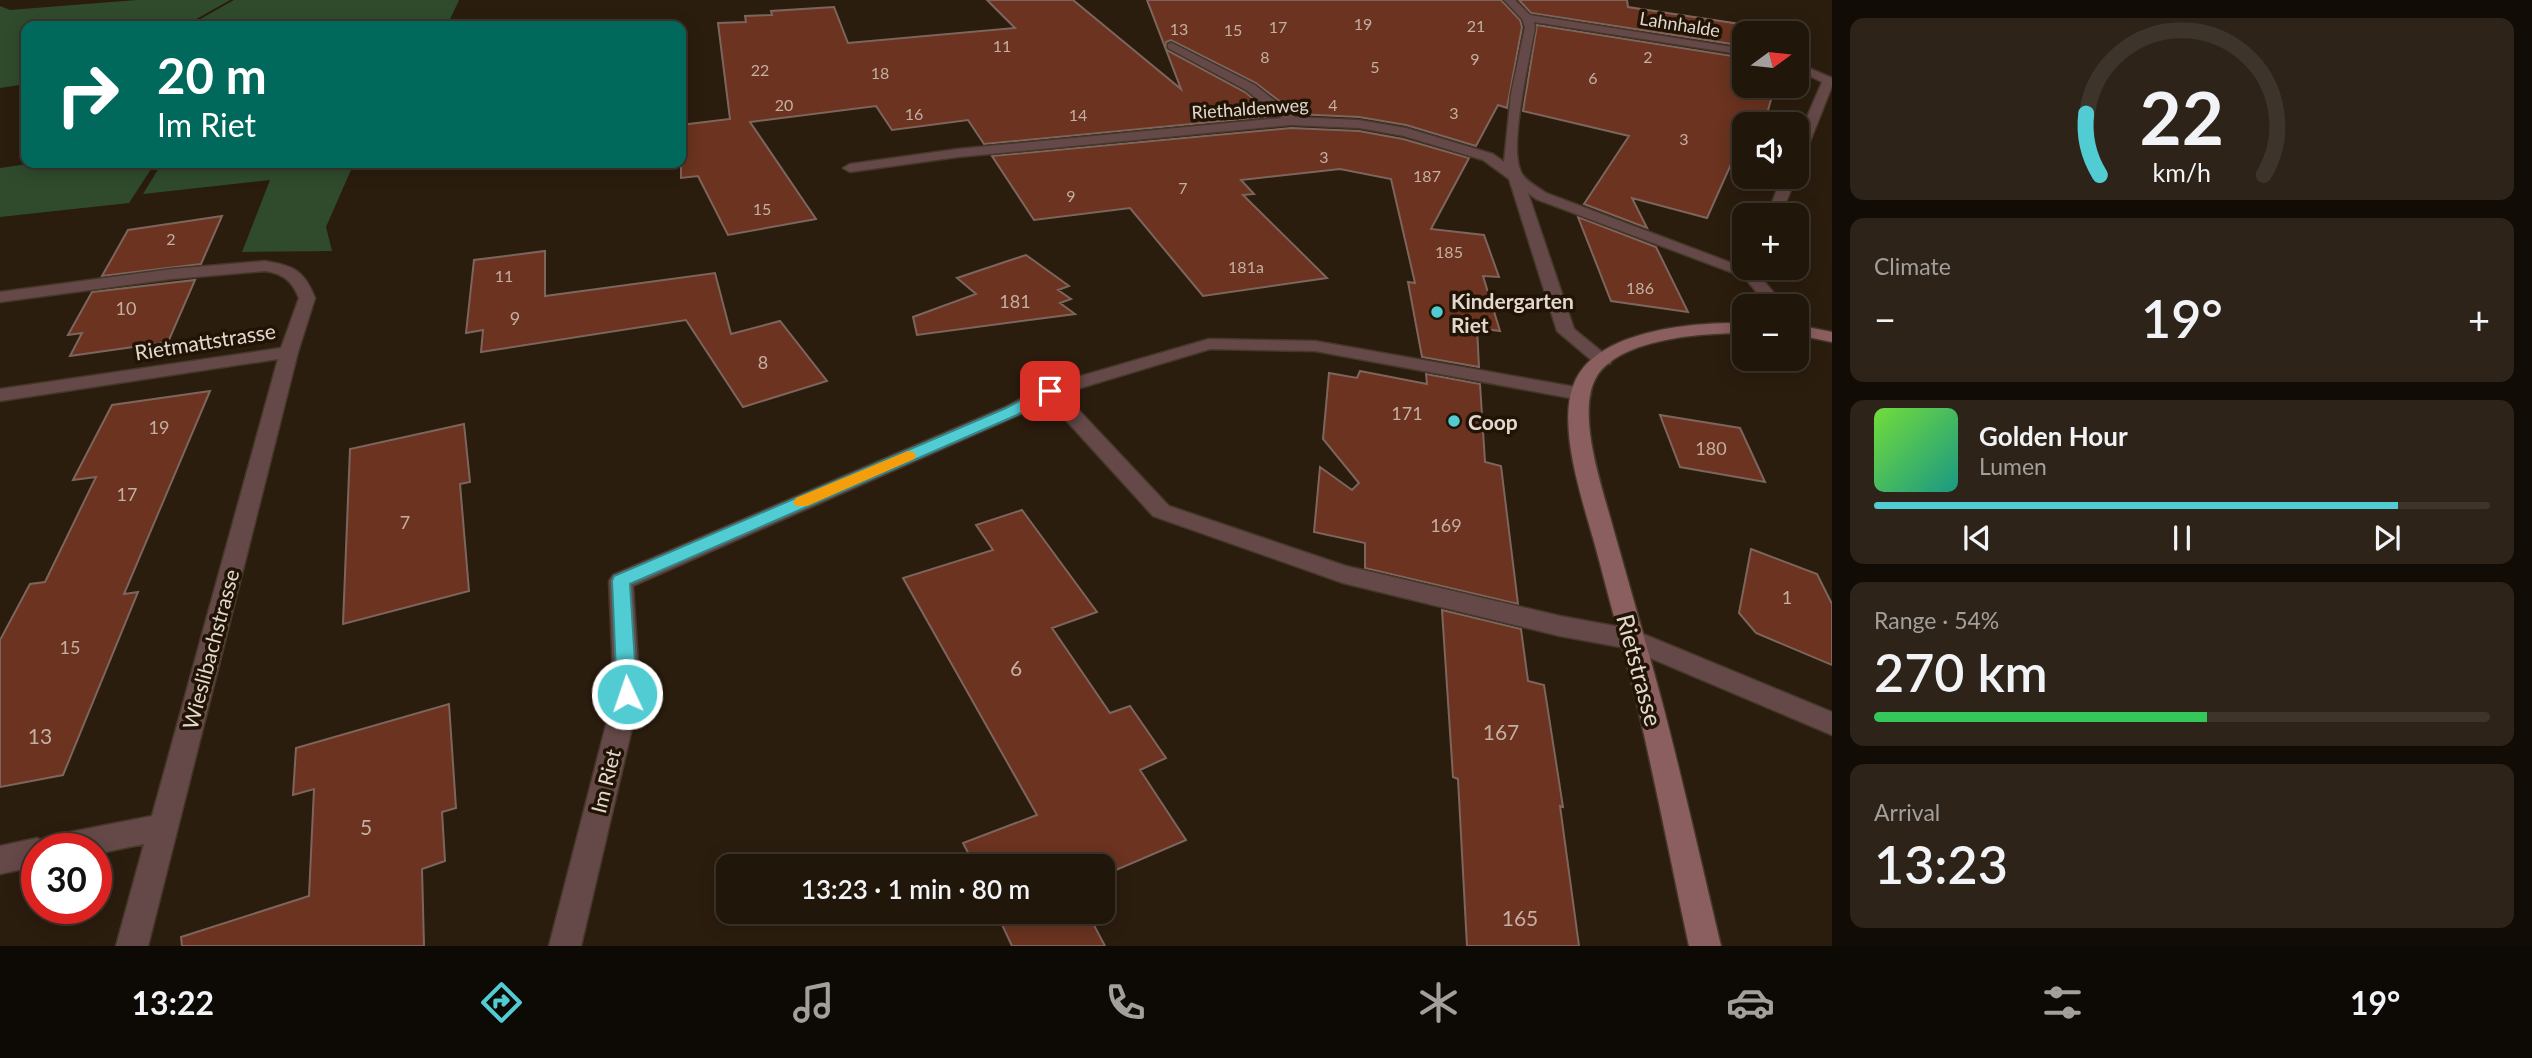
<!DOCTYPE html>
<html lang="en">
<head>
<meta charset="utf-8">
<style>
	body { margin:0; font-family:Lato,sans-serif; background:#2d2318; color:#f1f3f6; height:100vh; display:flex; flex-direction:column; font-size:26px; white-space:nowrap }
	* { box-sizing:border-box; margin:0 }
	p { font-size:23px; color:#a29f9c }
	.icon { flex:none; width:38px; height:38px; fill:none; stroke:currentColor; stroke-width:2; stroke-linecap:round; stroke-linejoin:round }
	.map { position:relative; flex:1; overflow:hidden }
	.side { display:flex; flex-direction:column; gap:18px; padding:18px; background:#120c06; width:700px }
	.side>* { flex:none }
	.banner { position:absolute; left:21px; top:21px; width:665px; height:147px; border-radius:14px; box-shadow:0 4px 18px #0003,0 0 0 2px #3d352b; background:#00695c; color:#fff; overflow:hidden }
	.needle { width:46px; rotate:75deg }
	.fabs { position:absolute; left:1732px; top:21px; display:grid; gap:14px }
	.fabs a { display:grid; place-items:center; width:77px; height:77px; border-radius:14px; background:#20160a; box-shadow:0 4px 18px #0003,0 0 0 2px #3d352b; font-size:35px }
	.speed { position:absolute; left:21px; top:833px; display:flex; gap:14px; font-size:35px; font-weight:700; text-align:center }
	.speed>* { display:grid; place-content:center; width:91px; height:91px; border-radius:50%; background:#20160a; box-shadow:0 4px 18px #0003,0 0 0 2px #3d352b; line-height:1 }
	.speed .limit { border:10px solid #d22; background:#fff; color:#111 }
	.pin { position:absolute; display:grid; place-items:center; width:60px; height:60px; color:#fff; margin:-30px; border-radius:14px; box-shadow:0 4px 10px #0006 }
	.me { position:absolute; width:77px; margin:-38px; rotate:357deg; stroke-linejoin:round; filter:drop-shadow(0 0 5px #0008) }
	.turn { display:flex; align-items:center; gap:24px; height:147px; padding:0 21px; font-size:32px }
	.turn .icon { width:91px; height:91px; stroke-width:2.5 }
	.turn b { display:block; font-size:49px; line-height:60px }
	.big { font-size:52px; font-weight:600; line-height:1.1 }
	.side .tile { flex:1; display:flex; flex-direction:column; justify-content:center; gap:10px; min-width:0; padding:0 24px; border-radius:14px; background:#2d2318 }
	.side .dial { align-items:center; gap:0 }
	.dial svg { height:182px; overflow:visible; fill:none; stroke:#3d352b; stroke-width:7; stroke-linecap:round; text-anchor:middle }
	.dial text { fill:#f1f3f6; stroke:none }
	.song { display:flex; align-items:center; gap:21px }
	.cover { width:84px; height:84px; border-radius:10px; background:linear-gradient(135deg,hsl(100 70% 55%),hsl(170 70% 35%)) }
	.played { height:7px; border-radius:4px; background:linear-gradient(90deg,#51ccd3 85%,#3d352b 85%) }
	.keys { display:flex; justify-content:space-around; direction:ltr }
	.heat { display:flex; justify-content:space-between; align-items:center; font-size:38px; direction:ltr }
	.charge { height:10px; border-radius:5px; background:linear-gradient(90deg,#34c759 54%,#3d352b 0) }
	.trip { position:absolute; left:716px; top:854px; width:399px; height:70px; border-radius:14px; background:#20160a; box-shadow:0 4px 18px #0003,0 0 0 2px #3d352b; font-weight:600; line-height:70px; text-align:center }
	.tab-bar { display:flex; height:112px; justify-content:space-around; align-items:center; background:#0d0904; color:#a29f9c }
	.tab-bar .icon { width:49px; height:49px }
	.tab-bar .on { color:#51ccd3 }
	.tab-bar b { font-size:32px; color:#f1f3f6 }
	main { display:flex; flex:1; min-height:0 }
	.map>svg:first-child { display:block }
	.green { fill:#2f4b2c }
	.building { fill:#6b3320; stroke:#7d655d; stroke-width:2 }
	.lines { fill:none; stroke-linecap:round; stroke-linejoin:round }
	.lane-casing { stroke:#453729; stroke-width:3 }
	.street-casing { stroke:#453729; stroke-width:3 }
	.secondary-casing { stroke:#453729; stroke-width:3 }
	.lane { fill:#654948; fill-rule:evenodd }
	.street { fill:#654948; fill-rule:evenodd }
	.secondary { fill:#8b5f5f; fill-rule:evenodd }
	.route { fill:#51ccd3; stroke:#358589; stroke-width:2 }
	.slow { fill:#f59e0b }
	.poi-dot { fill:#51ccd3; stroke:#211405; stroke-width:2.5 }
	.labels { text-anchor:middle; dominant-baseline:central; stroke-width:7; stroke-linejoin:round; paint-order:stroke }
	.far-number-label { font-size:16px; fill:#c4afa3 }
	.far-street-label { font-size:18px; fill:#e2d8cf; stroke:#211405 }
	.number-label { font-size:18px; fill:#c4afa3 }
	.poi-label { font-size:21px; font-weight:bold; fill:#e2d8cf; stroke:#211405; text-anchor:start }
	.street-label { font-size:21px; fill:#e2d8cf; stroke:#211405 }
	.near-number-label { font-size:21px; fill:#c4afa3 }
	.near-street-label { font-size:24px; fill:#e2d8cf; stroke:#211405 }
</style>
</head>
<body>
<main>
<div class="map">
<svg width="1832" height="946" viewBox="0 0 1832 946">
	<rect width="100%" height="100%" fill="#2b1d0e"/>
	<path class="green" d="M137,0H230L184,26H26V84L0,88V6L10,10Z
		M234,0H459L447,26H188Z
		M35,163H155L129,203L0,217V168Z
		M162,163H354L326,227L332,251L242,252L270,180L143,194Z"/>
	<path class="building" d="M987,0H1073L1181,89L1147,0H1501L1520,20L1522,27L1507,108L1498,105L1476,146L1406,125L1359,117L1296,114L1256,83L1171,40L1166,42L1167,50L1245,92L1274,116L984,144L968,120L892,130L876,106L750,122L816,219L728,235L698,176L681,178V125L730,119L718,23L746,22L745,16L772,15L771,11L834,7L848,43L1015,28Z
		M1519,0H1627L1628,7L1793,32L1745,33V46L1531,13Z
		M1537,25L1745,58V86H1775L1764,124H1745V165L1732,162L1707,218L1632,198L1647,228L1584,204L1629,136L1523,111Z
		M1291,128L1359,131L1403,139L1469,158L1431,229L1484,235L1499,277L1483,276L1500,331L1477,328L1479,367L1422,357L1408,282L1415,283L1391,179L1340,169L1241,180L1254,194L1243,195L1327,278L1203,296L1130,208L1034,220L992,156Z
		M222,216L201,264L102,276L128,230Z
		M1578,217L1656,247L1688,312L1611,301Z
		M545,251V296L715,273L731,334L780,321L827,381L743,407L686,320L481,352L483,330L466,333L474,260Z
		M1026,255L1069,286L1058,290L1071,299L1060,303L1075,314L917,335L913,317L976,294L957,278Z
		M195,280L168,342L70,356L82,333L68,335L92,292Z
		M1360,371L1427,384L1426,374L1480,384L1485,462L1501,466L1518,604L1365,568V543L1314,532L1320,467L1352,490L1359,483L1323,439L1329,373L1357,378Z
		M210,391L124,594L138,592L63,775L0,787V640L30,584L45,582L96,477L73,480L112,405Z
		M1660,415L1740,428L1765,482L1680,467Z
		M464,424L470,482L460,484L469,591L343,624L350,449Z
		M1022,510L1097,612L1052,628L1110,713L1130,706L1166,758L1140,770L1186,840L1102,876V866H975L963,843L1037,815L903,578L993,550L976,525Z
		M1751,549L1817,574L1832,604V665L1756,633L1739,613Z
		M1442,610L1521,629L1528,681L1544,685L1563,807L1560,806L1579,946H1467L1458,779L1453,777Z
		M449,704L456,808L442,812L445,861L422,869L424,946H182L181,937L309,896L314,789L293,795L296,748Z
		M996,912H1087L1105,946H1012Z"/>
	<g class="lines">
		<g class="lane-casing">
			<path id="lane" d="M1050,385L1057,387L1169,506L1346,566L1560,616L1631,629L1640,632L1643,639L1640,646L1631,649L1560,636L1343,583L1153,516L1043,395L1040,391L1043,387Z"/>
		</g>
		<g class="street-casing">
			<path id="street" d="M1504,0H1515L1530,15L1745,49V55L1534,22L1535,27C1530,59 1508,146 1521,172C1525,181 1538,187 1546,193L1745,268H1761L1758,274L1785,306H1768L1744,277L1536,199L1528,193L1574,329L1612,360L1610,364H1596L1557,331L1509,179L1483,160L1404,136L1359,128L1291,125L958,157L850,172L843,168L850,164L958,149L1281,118L1246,90L1168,48V44L1172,43L1255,85L1295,117L1359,120L1406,128L1493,154L1504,162L1511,94L1525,27L1522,19Z
				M1797,63L1832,78V86L1804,157L1797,161V140L1822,82L1797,70Z
				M1782,177H1796L1781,215H1767Z
				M265,261C294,266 304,270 315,298L298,352L148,946H116L144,844L96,854V849H37V866L0,874V846L37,838L44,841L55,835L152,816L278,359L0,401V389L281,348L299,298C292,281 284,274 265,271L172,279L0,302V292L172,269Z
				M1209,339L1315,341L1581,388L1591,394L1581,400L1315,351L1210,349L1057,395L1019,415L633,586L640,694L581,946H549L614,694L609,581L613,575L1005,407L1043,387Z
				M1631,629L1832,712V735L1622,646L1619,639L1622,632Z"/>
		</g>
		<g class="secondary-casing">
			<path id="secondary" d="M1745,323V333C1704,333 1621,338 1597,376C1587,392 1588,415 1590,433C1594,466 1605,498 1614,531C1626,573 1638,616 1650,658C1677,753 1698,850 1721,946H1689C1672,868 1657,790 1639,713C1627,662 1612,611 1599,560C1587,512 1553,425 1576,379C1601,329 1696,322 1745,323Z
				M1797,325L1832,332V342L1797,335Z"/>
		</g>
		<use href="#lane" class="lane"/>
		<use href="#street" class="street"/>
		<use href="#secondary" class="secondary"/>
	</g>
	<path class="route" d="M1050,386L1058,391L1055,394L1017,415L630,584L637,694L634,699L627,702L620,699L617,694L612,581L614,576L1006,408Z"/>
	<path class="slow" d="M908,451L914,452L916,456L914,459L807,506H796L793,502L796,498Z"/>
	<g class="poi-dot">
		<circle cx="1437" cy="312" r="7"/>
		<circle cx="1454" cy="421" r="7"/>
	</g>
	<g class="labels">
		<g class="far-number-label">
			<text x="1363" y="23">19</text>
			<text x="1476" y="25">21</text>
			<text x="1278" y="26">17</text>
			<text x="1179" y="28">13</text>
			<text x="1233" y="29">15</text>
			<text x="1002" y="45">11</text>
			<text x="1265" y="56">8</text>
			<text x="1648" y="56">2</text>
			<text x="1475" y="58">9</text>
			<text x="1375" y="66">5</text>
			<text x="760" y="69">22</text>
			<text x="880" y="72">18</text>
			<text x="1593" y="77">6</text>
			<text x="784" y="104">20</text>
			<text x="1333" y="104">4</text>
			<text x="1454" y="112">3</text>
			<text x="914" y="113">16</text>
			<text x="1078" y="114">14</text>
			<text x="1684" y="138">3</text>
			<text x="1324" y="156">3</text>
			<text x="1427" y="175">187</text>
			<text x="1183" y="187">7</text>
			<text x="1071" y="195">9</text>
			<text x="762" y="208">15</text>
			<text x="171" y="238">2</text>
			<text x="1449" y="251">185</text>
			<text x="1246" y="266">181a</text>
			<text x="504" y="275">11</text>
			<text x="1640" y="287">186</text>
		</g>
		<g class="far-street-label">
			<text transform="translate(1680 24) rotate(9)">Lahnhalde</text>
			<text transform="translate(1250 108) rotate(-4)">Riethaldenweg</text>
		</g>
		<g class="number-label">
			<text x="1015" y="301">181</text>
			<text x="126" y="308">10</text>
			<text x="515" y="318">9</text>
			<text x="763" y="362">8</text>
			<text x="1407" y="413">171</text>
			<text x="159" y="427">19</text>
			<text x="1711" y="448">180</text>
			<text x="127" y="494">17</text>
			<text x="405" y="522">7</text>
			<text x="1446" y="525">169</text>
			<text x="1787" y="597">1</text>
			<text x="70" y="647">15</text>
		</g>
		<g class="poi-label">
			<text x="1451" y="300">Kindergarten<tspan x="1451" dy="24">Riet</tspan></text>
			<text x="1468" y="421">Coop</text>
		</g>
		<g class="street-label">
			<text transform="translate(205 341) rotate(-9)">Rietmattstrasse</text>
			<text transform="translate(210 649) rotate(-75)">Wieslibachstrasse</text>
			<text transform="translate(605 781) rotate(-76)">Im Riet</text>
		</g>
		<g class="near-number-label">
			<text x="1016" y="667">6</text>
			<text x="1501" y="731">167</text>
			<text x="40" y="735">13</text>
			<text x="366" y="826">5</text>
			<text x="1520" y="917">165</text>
		</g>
		<g class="near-street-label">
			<text transform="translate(1640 670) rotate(75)">Rietstrasse</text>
		</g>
	</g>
</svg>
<div class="fabs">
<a><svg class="needle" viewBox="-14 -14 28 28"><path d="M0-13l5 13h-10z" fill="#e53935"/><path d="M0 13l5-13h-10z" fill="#a29f9c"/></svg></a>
<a><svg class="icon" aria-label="sound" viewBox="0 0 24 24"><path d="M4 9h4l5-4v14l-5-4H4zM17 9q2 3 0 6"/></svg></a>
<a>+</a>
<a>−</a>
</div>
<div class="speed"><div class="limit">30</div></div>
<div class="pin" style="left:1050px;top:391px;background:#d93025"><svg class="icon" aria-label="arrive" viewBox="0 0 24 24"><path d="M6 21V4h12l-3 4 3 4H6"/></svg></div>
<svg class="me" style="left:627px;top:694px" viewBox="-20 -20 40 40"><circle r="17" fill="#51ccd3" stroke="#fff" stroke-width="3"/><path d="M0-11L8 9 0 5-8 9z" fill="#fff"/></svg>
<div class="trip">13:23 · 1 min · 80 m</div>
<div class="banner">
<div class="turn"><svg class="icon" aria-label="right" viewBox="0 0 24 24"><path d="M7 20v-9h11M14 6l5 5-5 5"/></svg><div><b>20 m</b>Im Riet</div></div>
</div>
</div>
<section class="side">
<div class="tile dial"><svg viewBox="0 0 100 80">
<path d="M14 69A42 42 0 1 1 86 69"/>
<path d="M14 69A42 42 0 0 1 8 42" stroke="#51ccd3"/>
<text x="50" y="56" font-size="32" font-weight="700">22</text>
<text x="50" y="72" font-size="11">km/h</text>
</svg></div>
<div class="tile"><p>Climate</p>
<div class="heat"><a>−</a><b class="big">19°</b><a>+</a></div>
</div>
<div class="tile">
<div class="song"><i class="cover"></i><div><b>Golden Hour</b><p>Lumen</p></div></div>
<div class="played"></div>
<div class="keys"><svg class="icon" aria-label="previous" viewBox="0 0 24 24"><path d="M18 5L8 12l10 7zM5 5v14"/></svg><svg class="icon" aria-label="pause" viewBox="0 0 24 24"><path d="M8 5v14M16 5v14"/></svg><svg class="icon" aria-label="next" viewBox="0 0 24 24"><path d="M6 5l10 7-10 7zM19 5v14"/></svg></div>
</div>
<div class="tile"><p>Range · 54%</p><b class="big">270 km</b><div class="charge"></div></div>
<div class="tile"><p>Arrival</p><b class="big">13:23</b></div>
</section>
</main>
<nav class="tab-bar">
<b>13:22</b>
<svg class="icon on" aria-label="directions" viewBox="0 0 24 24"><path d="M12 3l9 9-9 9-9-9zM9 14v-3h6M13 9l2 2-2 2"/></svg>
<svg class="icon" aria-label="music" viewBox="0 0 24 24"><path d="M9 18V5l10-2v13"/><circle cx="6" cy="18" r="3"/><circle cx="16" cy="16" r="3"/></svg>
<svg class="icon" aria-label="phone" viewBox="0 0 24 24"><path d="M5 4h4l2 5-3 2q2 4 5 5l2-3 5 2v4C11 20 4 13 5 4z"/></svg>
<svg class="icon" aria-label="climate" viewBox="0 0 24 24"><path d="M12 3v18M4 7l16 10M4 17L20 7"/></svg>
<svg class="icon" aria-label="car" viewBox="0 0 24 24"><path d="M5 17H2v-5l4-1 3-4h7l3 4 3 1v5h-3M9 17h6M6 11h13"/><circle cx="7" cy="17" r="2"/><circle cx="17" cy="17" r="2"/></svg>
<svg class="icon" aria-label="filters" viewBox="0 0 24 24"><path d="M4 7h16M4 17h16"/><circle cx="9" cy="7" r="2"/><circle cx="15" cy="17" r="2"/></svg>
<b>19°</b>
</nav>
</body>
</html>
